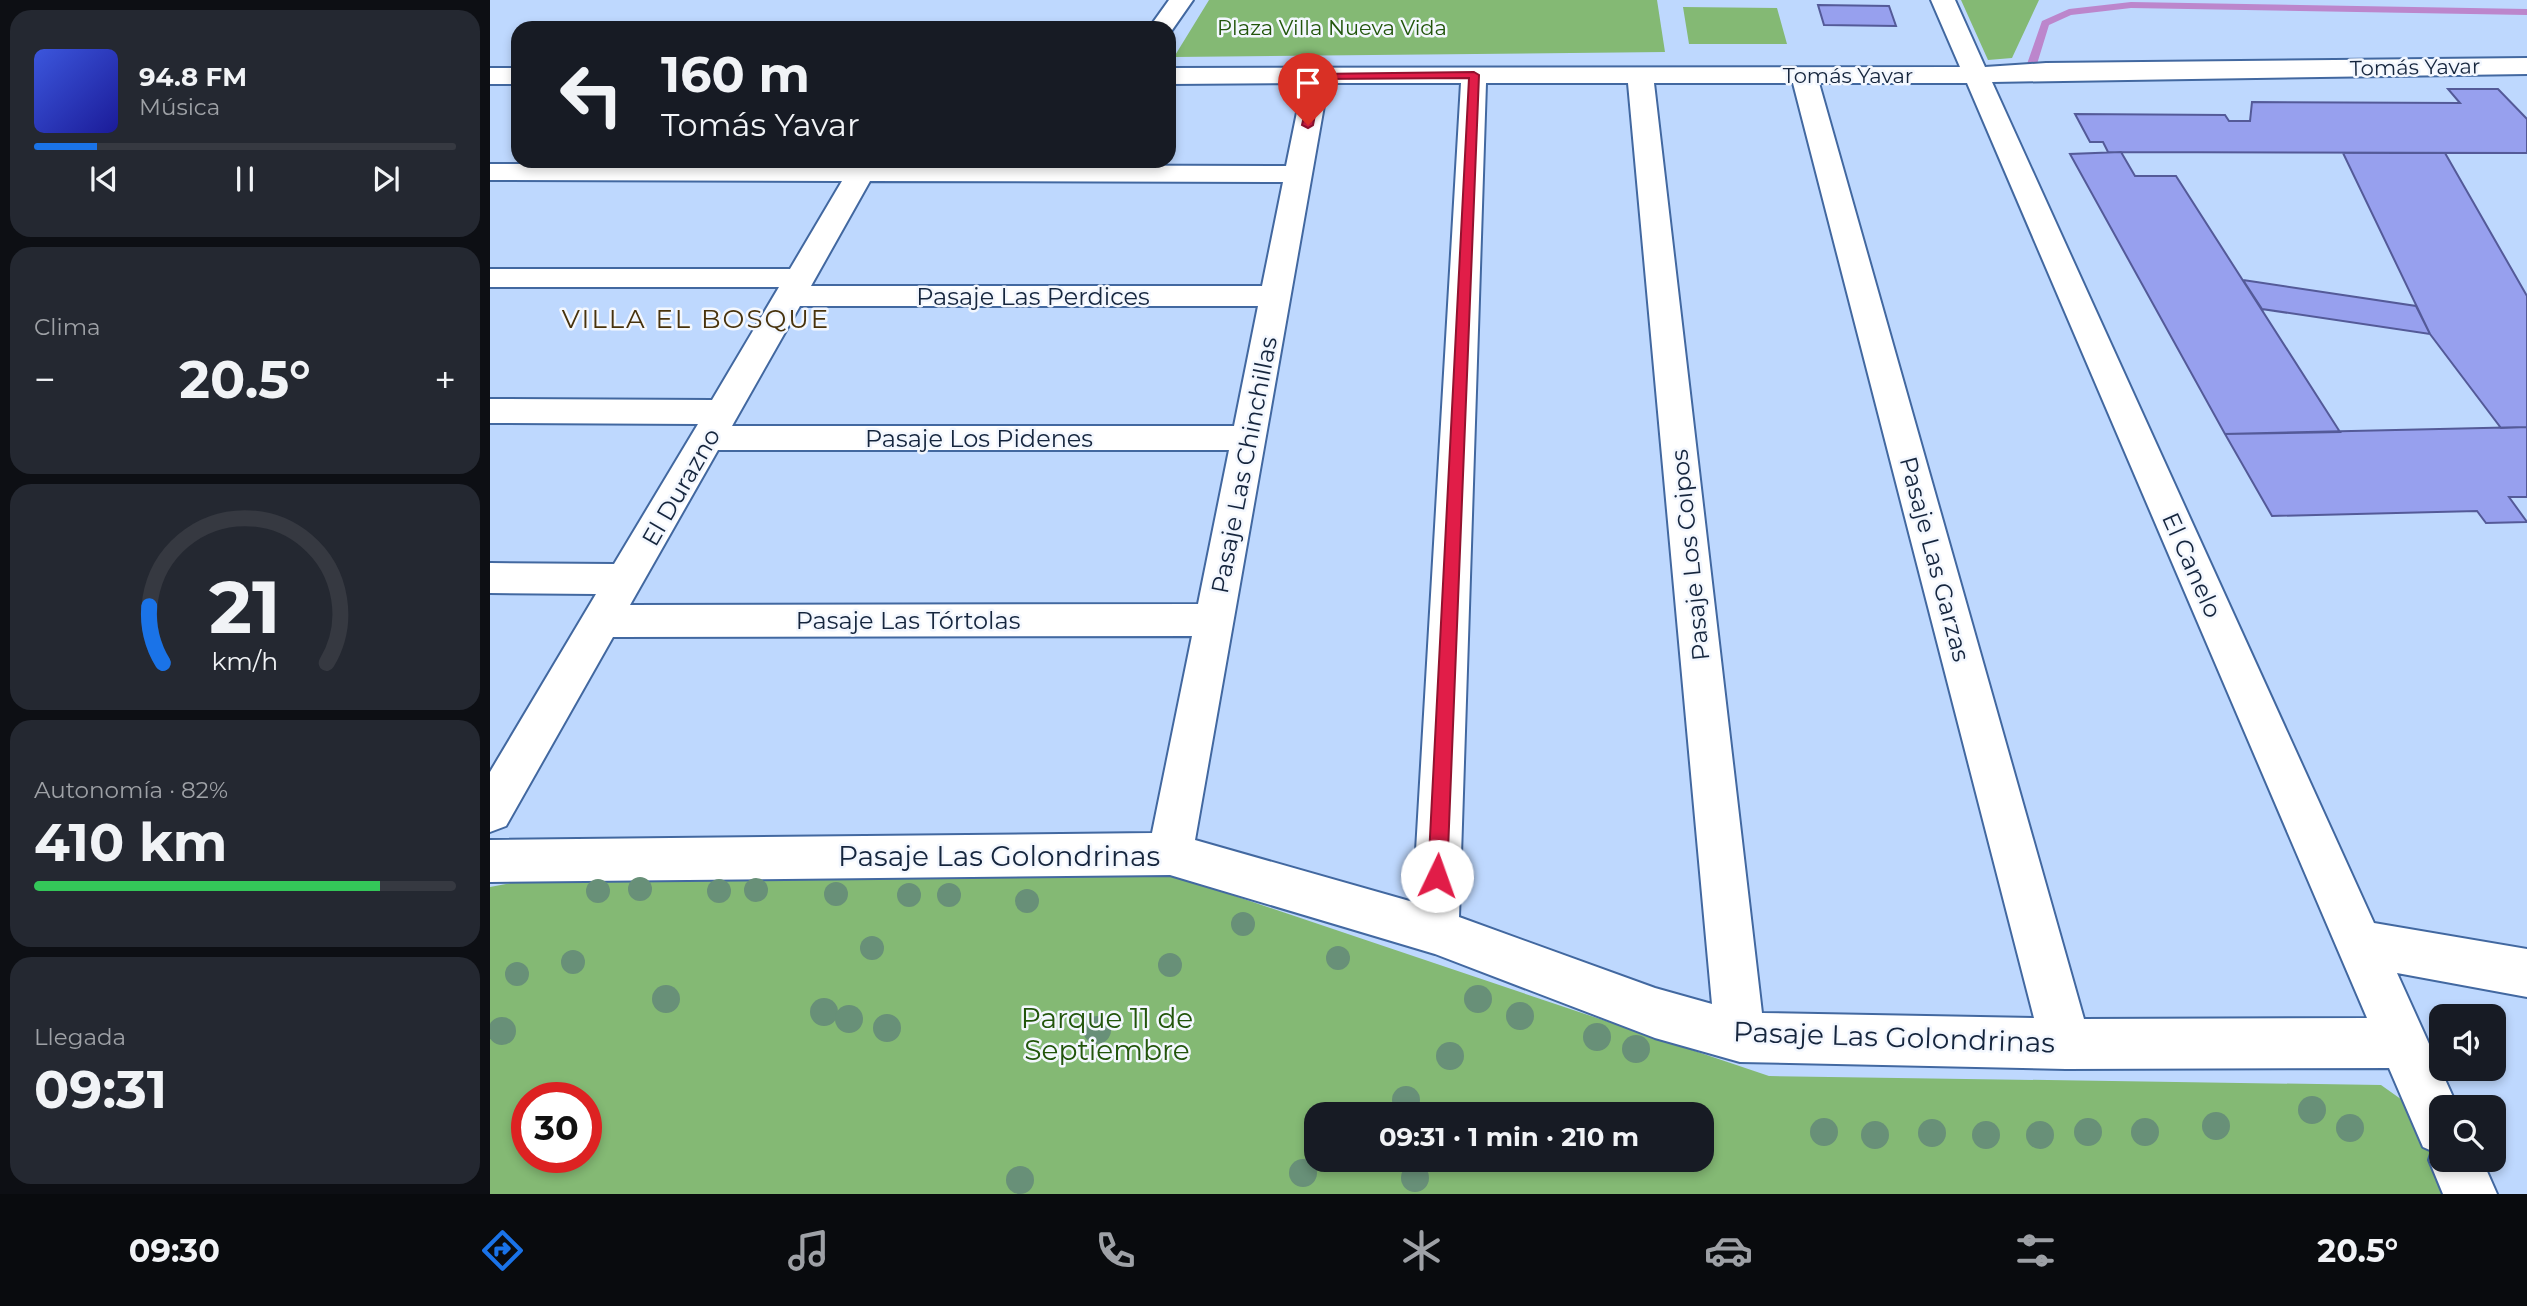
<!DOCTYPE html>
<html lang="es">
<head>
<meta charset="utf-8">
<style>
	body { margin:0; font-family:Montserrat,sans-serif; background:#242831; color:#f1f3f6; height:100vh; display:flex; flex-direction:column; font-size:26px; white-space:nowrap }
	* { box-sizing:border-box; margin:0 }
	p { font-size:23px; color:#9ea1a6 }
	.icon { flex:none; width:38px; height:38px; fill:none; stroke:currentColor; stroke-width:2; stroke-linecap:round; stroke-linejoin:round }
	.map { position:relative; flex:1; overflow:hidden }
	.drawer { display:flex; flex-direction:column; gap:10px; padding:10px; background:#0d0f14; width:490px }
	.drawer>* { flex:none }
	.guide { position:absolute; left:21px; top:21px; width:665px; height:147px; border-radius:21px; box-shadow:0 4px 10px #0003; background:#171b24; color:#f1f3f6; overflow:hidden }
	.fabs { position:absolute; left:1939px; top:1004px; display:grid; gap:14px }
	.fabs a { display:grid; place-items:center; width:77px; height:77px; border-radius:14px; background:#171b24; box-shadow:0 4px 10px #0003; font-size:35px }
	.speed { position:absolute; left:21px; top:1082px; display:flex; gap:14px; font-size:35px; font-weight:700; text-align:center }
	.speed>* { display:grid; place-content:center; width:91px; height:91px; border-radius:50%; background:#171b24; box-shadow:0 4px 10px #0003; line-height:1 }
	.speed .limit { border:10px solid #d22; background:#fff; color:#111 }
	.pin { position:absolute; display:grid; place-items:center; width:60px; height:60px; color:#fff; margin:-72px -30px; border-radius:50% 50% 50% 0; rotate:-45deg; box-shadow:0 0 7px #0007 }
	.pin .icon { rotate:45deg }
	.me { position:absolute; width:77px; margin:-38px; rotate:3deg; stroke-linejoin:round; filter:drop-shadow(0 0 5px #0008) }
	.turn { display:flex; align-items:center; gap:24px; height:147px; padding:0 35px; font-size:32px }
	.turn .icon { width:91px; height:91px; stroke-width:2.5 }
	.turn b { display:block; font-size:49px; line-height:60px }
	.big { font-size:52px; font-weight:700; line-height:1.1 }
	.drawer .widget { flex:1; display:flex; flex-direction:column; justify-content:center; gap:10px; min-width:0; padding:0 24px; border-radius:21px; background:#242831 }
	.drawer .dial { align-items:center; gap:0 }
	.dial svg { height:182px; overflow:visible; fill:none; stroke:#363941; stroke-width:7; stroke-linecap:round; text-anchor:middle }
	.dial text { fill:#f1f3f6; stroke:none }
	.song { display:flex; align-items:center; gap:21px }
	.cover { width:84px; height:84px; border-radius:10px; background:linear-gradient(135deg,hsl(230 70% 55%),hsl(240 70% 35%)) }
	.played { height:7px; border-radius:4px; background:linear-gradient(90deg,#1a73e8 15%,#363941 15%) }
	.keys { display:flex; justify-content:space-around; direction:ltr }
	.heat { display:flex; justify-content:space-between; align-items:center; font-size:38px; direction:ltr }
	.charge { height:10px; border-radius:5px; background:linear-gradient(90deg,#34c759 82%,#363941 0) }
	.trip { position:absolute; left:814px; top:1102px; width:410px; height:70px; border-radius:21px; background:#171b24; box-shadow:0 4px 10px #0003; font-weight:700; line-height:70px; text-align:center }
	.menu { display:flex; height:112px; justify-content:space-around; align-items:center; background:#090b0e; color:#9ea1a6 }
	.menu .icon { width:49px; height:49px }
	.menu .on { color:#1a73e8 }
	.menu b { font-size:32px; color:#f1f3f6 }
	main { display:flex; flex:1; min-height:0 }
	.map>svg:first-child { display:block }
	.green { fill:#84b974; fill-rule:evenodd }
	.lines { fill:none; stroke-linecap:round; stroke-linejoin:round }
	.stream { fill:#bc86cc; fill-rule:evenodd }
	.building { fill:#97a0ee; stroke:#545a98; stroke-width:2 }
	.minor-casing { stroke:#4268a0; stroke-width:4 }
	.minor { fill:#fff; fill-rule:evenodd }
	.tree { fill:#689078 }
	.route { fill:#e11d48; stroke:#92132f; stroke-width:2 }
	.labels { text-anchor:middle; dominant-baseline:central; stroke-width:5; stroke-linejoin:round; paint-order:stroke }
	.far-park-label { font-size:21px; fill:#22550b; stroke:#f3f7fe }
	.far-street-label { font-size:21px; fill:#15253d; stroke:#f3f7fe }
	.street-label { font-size:24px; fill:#15253d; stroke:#f3f7fe }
	.neighbourhood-label { font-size:26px; letter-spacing:2px; fill:#48330d; stroke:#f3f7fe }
	.near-street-label { font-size:28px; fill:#15253d; stroke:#f3f7fe }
	.near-park-label { font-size:28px; fill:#22550b; stroke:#f3f7fe }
</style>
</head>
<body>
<main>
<section class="drawer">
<div class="widget">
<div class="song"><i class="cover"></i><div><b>94.8 FM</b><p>Música</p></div></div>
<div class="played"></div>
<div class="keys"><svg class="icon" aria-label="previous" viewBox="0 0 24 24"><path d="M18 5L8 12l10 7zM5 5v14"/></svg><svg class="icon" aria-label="pause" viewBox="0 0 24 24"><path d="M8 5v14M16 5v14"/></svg><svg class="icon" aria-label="next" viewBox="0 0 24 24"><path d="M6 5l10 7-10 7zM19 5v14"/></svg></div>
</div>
<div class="widget"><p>Clima</p>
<div class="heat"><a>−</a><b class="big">20.5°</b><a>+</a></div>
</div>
<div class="widget dial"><svg viewBox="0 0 100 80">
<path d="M14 69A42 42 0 1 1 86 69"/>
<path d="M14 69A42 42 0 0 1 8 44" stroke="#1a73e8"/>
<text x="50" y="56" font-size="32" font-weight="700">21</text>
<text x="50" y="72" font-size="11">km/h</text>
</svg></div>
<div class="widget"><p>Autonomía · 82%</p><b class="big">410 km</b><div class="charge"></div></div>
<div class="widget"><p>Llegada</p><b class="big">09:31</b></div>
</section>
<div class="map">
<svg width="2037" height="1194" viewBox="0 0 2037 1194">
	<rect width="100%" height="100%" fill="#bed8fe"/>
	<path class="green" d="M719,0H1167L1175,52L684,57Z
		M1471,0H1549L1522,58L1498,60Z
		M1193,7L1287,8L1297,44H1199Z
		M677,873L1279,1076L1891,1085L1922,1107L1958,1194H0V887L26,882ZM37,1097H96V1157H37ZM826,1115H1211V1160H826Z"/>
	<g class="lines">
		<path class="stream" d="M1641,2L2037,9V15L1641,8L1581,15L1559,25L1547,64L1542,67L1537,64L1552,21L1579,9Z"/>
	</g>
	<path class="building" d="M1328,5L1399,6L1406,26L1334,25Z
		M1958,89H2008L2037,119V153L1618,152L1613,142H1600L1585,114L1735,115L1739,121H1760L1762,102L1970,103Z
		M1631,152L1645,176H1686L1850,432L1735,434L1580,154Z
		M1853,153H1955L2037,296V427L2011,428L1940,334Z
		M1753,280L1926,306L1940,334L1772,309Z
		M2037,427V497H2019L2037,522L1996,523L1987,511L1782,516L1735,434Z"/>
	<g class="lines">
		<g class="minor-casing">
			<path id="minor" d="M679,0H703L680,33L679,28H659Z
				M1441,0H1465L1495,67L1556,63L2037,58V74L1502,82L1884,923L2037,949V997L1907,973L1968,1108H1951V1160H1992L2007,1194H1953L1939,1160L1942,1151L1933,1147L1899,1068L1576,1069L1250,1062L1165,1038L945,954L680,875L0,882V840L662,833L702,636L123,637L16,826L0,832V772L106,594L0,593V563L124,564L208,424L0,423V399L222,400L289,287H0V269H300L352,181L0,180V164L362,165L364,161H392L390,165L796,166L813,83L679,84V68L1470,67ZM838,83H971L923,902L705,840ZM996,83H1138L1222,1004L1165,988L969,917ZM1164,83H1303L1544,1018L1272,1013ZM1329,83H1477L1877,1018L1594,1019ZM380,181L793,182L772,286H321ZM310,306H768L744,426H242ZM228,450H739L708,604L140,605Z
				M0,68H28V84H0Z"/>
		</g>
		<use href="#minor" class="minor"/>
	</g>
	<g class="tree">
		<circle cx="150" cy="889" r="12"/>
		<circle cx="266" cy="890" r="12"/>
		<circle cx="108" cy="891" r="12"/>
		<circle cx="229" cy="891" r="12"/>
		<circle cx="346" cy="894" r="12"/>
		<circle cx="419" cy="895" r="12"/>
		<circle cx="459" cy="895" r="12"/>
		<circle cx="537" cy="901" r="12"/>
		<circle cx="753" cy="924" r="12"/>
		<circle cx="382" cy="948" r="12"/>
		<circle cx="848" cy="958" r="12"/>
		<circle cx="83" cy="962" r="12"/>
		<circle cx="680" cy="965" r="12"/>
		<circle cx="27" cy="974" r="12"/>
		<circle cx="176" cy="999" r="14"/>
		<circle cx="988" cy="999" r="14"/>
		<circle cx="334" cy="1012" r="14"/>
		<circle cx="1030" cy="1016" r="14"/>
		<circle cx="359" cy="1019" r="14"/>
		<circle cx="397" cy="1028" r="14"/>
		<circle cx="607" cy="1030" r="14"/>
		<circle cx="12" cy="1031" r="14"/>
		<circle cx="1107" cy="1037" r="14"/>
		<circle cx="1146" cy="1049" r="14"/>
		<circle cx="960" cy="1056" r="14"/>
		<circle cx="916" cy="1100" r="14"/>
		<circle cx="1822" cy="1110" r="14"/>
		<circle cx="1726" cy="1126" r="14"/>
		<circle cx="1860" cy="1128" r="14"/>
		<circle cx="1334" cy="1132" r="14"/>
		<circle cx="1598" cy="1132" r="14"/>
		<circle cx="1655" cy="1132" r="14"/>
		<circle cx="1442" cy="1133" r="14"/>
		<circle cx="1385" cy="1135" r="14"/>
		<circle cx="1496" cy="1135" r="14"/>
		<circle cx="1550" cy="1135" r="14"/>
		<circle cx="813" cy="1173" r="14"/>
		<circle cx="925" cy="1178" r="14"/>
		<circle cx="530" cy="1180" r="14"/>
	</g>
	<path class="route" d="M984,72L989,75L957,876L954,882L947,885L941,882L938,876L979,78L832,79L823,125L818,128L812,125L824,74Z"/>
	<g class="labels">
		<g class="far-park-label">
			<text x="842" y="27">Plaza Villa Nueva Vida</text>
		</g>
		<g class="far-street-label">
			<text transform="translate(1925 67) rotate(-1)">Tomás Yavar</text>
			<text x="1358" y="75">Tomás Yavar</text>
		</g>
		<g class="street-label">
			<text x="543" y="296">Pasaje Las Perdices</text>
			<text x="489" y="438">Pasaje Los Pidenes</text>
			<text transform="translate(754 465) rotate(-79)">Pasaje Las Chinchillas</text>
			<text transform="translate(191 487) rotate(-60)">El Durazno</text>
			<text transform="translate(1200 555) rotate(-96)">Pasaje Los Coipos</text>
			<text transform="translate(1445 559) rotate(75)">Pasaje Las Garzas</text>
			<text transform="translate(1702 565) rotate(66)">El Canelo</text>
			<text x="418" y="620">Pasaje Las Tórtolas</text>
		</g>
		<g class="neighbourhood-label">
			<text x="206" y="319">VILLA EL BOSQUE</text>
		</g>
		<g class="near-street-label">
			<text x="509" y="856">Pasaje Las Golondrinas</text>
			<text transform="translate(1404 1037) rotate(2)">Pasaje Las Golondrinas</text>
		</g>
		<g class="near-park-label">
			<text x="617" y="1018">Parque 11 de<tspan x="617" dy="32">Septiembre</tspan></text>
		</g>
	</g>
</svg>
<div class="fabs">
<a><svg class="icon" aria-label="sound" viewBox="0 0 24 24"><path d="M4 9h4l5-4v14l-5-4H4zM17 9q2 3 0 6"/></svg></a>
<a><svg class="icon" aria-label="search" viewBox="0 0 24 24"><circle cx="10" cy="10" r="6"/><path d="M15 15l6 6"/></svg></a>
</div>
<div class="speed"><div class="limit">30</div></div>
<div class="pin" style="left:818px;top:125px;background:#d93025"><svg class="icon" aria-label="arrive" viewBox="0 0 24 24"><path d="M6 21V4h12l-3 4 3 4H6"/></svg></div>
<svg class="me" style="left:947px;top:876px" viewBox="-20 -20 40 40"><circle r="19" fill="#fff"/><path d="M0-13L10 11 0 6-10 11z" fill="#e11d48"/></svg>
<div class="trip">09:31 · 1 min · 210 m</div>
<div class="guide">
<div class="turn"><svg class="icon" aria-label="left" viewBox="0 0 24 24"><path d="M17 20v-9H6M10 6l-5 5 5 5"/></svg><div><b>160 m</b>Tomás Yavar</div></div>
</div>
</div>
</main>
<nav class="menu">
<b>09:30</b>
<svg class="icon on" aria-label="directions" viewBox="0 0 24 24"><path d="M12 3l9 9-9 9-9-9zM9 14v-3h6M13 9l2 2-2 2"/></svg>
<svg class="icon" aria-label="music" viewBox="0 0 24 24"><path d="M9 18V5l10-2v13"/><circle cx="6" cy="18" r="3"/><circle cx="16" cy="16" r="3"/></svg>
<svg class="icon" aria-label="phone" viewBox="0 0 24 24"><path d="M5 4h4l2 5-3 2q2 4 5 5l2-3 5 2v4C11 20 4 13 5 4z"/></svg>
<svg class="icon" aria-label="climate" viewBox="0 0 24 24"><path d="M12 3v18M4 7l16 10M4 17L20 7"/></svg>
<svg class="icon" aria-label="car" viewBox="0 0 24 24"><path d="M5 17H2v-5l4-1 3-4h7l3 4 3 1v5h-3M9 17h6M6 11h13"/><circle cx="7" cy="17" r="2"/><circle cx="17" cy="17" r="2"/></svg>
<svg class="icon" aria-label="filters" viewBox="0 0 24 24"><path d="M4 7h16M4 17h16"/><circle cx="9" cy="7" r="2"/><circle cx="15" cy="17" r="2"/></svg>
<b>20.5°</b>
</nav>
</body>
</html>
